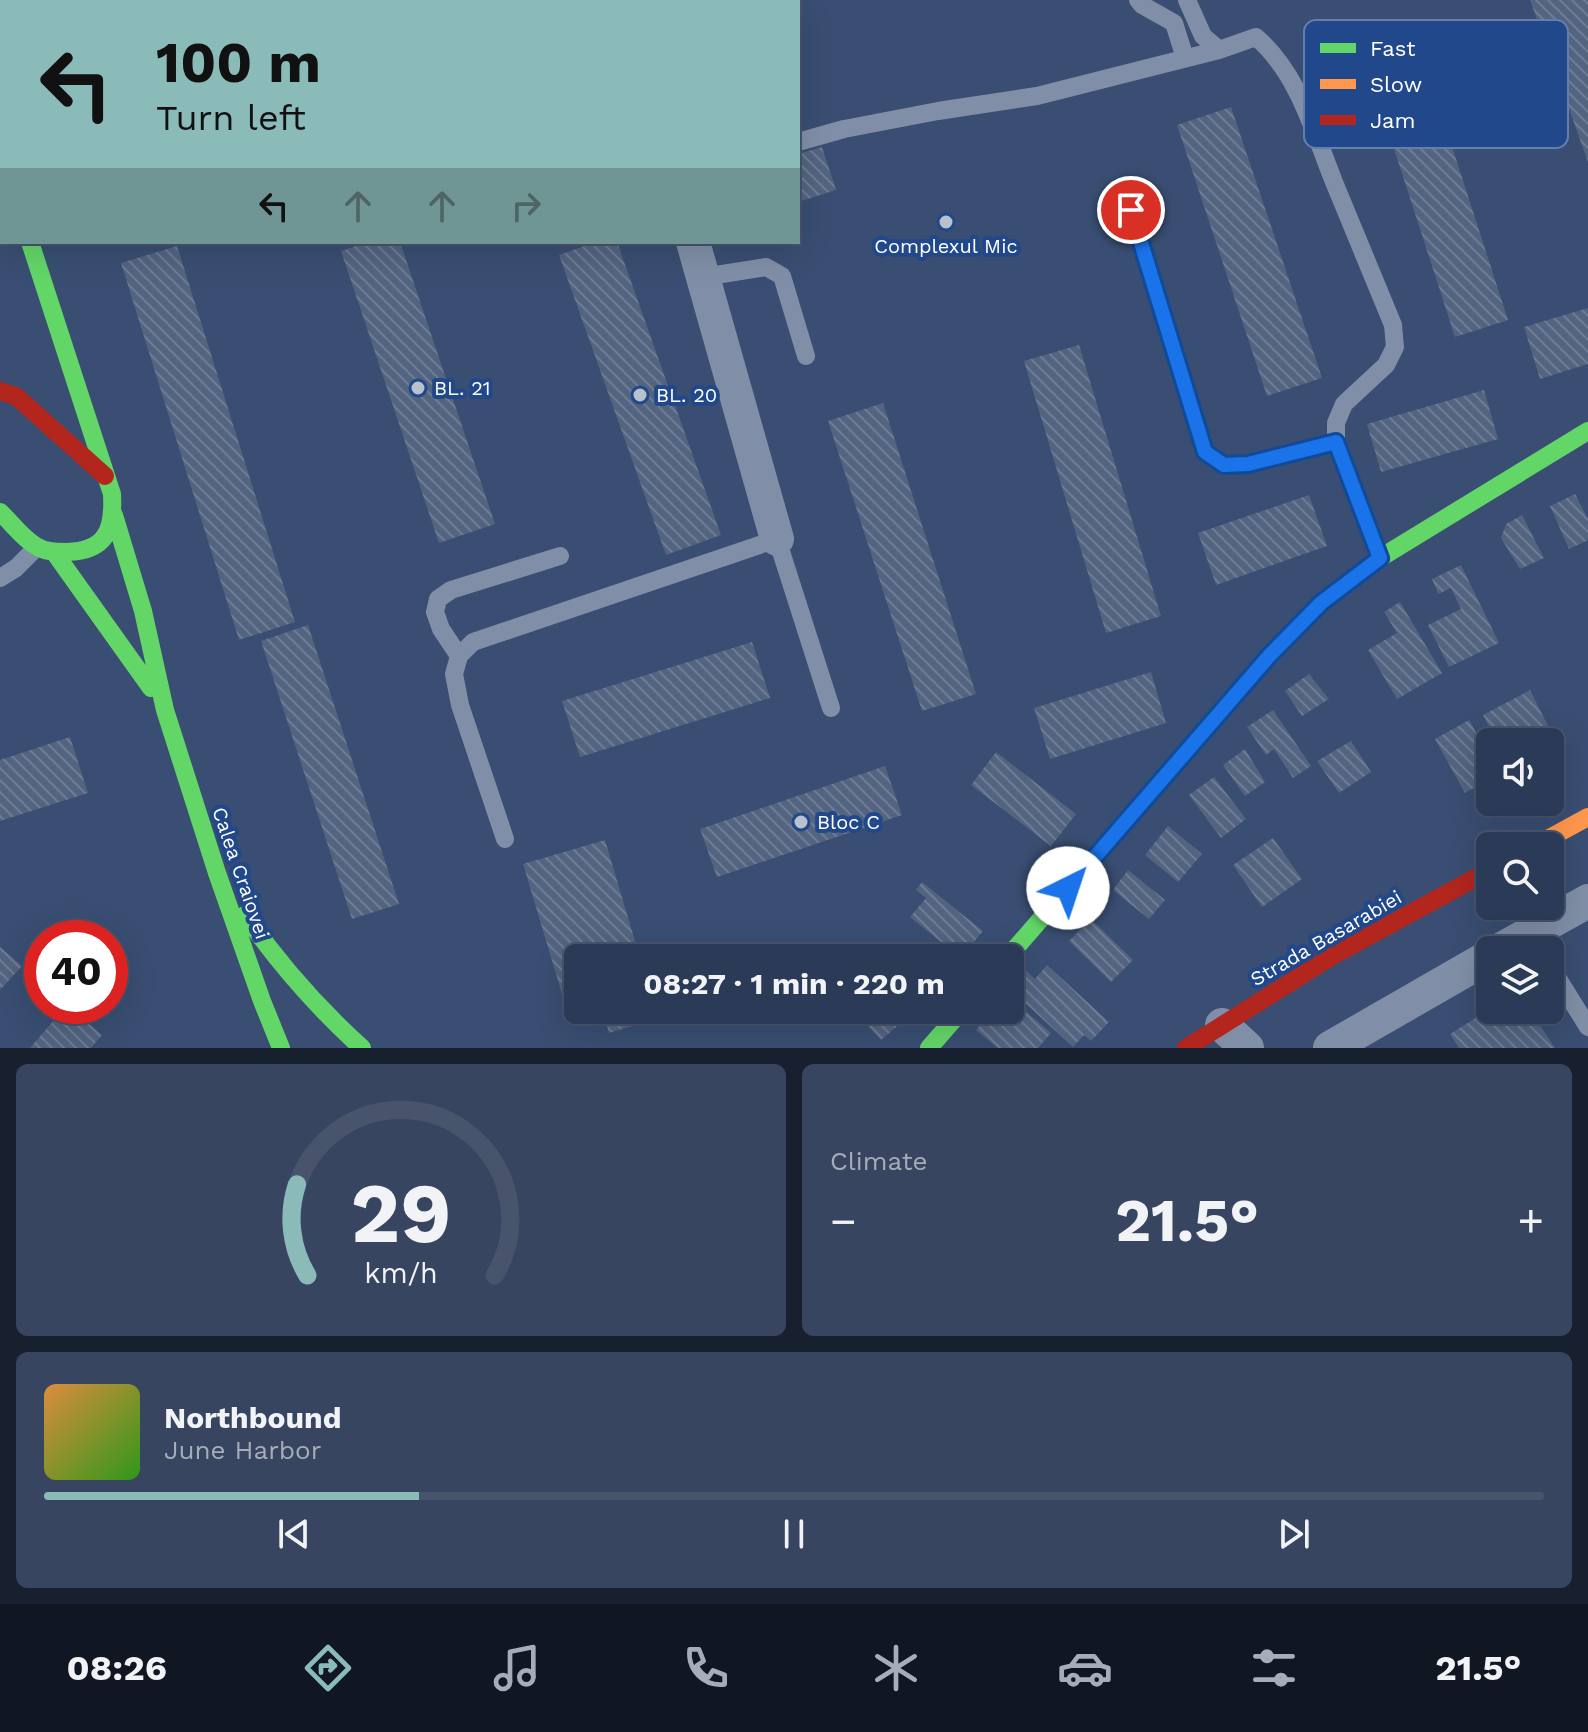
<!DOCTYPE html>
<html lang="en">
<head>
<meta charset="utf-8">
<style>
	body { margin:0; font-family:"Work Sans",sans-serif; background:#374560; color:#f1f3f6; height:100vh; display:flex; flex-direction:column; font-size:30px; white-space:nowrap }
	* { box-sizing:border-box; margin:0 }
	p { font-size:26px; color:#a6adb9 }
	.icon { flex:none; width:44px; height:44px; fill:none; stroke:currentColor; stroke-width:2; stroke-linecap:round; stroke-linejoin:round }
	.map { position:relative; height:1048px; overflow:hidden }
	.drawer { display:flex; flex-direction:column; gap:16px; padding:16px; background:#18202f; flex:1 }
	.drawer>* { flex:none }
	.hud { position:absolute; left:0px; top:0px; width:800px; height:244px; box-shadow:0 8px 32px #0002,0 0 0 2px #47546c; background:#8bbbb9; color:#111; overflow:hidden }
	.tools { position:absolute; left:1476px; top:728px; display:grid; gap:16px }
	.tools a { display:grid; place-items:center; width:88px; height:88px; border-radius:12px; background:#2b3a56; box-shadow:0 8px 32px #0002,0 0 0 2px #47546c; font-size:40px }
	.speed { position:absolute; left:24px; top:920px; display:flex; gap:16px; font-size:40px; font-weight:700; text-align:center }
	.speed>* { display:grid; place-content:center; width:104px; height:104px; border-radius:50%; background:#2b3a56; box-shadow:0 8px 32px #0002,0 0 0 2px #47546c; line-height:1 }
	.speed .limit { border:12px solid #d22; background:#fff; color:#111 }
	.pin { position:absolute; display:grid; place-items:center; width:68px; height:68px; color:#fff; margin:-34px; border:4px solid #fff; border-radius:50%; box-shadow:0 2px 8px #0007 }
	.me { position:absolute; width:88px; margin:-44px; rotate:41deg; stroke-linejoin:round; filter:drop-shadow(0 0 6px #0008) }
	.turn { display:flex; align-items:center; gap:28px; height:168px; padding:0 24px; font-size:36px }
	.turn .icon { width:104px; height:104px; stroke-width:2.5 }
	.turn b { display:block; font-size:56px; line-height:68px }
	.lanes { display:flex; align-items:center; height:76px; padding:0 24px; background:#0003; justify-content:center; gap:40px; direction:ltr }
	.lanes .off { opacity:.35 }
	.big { font-size:60px; font-weight:700; line-height:1.1 }
	.drawer .card { flex:1; display:flex; flex-direction:column; justify-content:center; gap:12px; min-width:0; padding:0 28px; border-radius:12px; background:#374560 }
	.drawer .dial { align-items:center; gap:0 }
	.dial svg { height:208px; overflow:visible; fill:none; stroke:#47546c; stroke-width:7; stroke-linecap:round; text-anchor:middle }
	.dial text { fill:#f1f3f6; stroke:none }
	.song { display:flex; align-items:center; gap:24px }
	.cover { width:96px; height:96px; border-radius:12px; background:linear-gradient(135deg,hsl(30 70% 55%),hsl(110 70% 35%)) }
	.played { height:8px; border-radius:4px; background:linear-gradient(90deg,#8bbbb9 25%,#47546c 25%) }
	.keys { display:flex; justify-content:space-around; direction:ltr }
	.heat { display:flex; justify-content:space-between; align-items:center; font-size:44px; direction:ltr }
	.drawer .tiles { flex:1; display:grid; gap:16px; grid-template-columns:1fr 1fr }
	.card:last-child { grid-column:span 2 }
	.trip { position:absolute; left:564px; top:944px; width:460px; height:80px; border-radius:12px; background:#2b3a56; box-shadow:0 8px 32px #0002,0 0 0 2px #47546c; font-weight:700; line-height:80px; text-align:center }
	.menu { display:flex; height:128px; justify-content:space-around; align-items:center; background:#111722; color:#a6adb9 }
	.menu .icon { width:56px; height:56px }
	.menu .selected { color:#8bbbb9 }
	.menu b { font-size:36px; color:#f1f3f6 }
	.map>svg:first-child { display:block }
	.building { fill:url(#building-back-hatch) }
	.lines { fill:none; stroke-linecap:round; stroke-linejoin:round }
	.lane { stroke:#808fa7; stroke-width:18 }
	.street { stroke:#808fa7; stroke-width:34 }
	.fast { stroke:#63d668; stroke-width:18 }
	.slow { stroke:#ff974d; stroke-width:18 }
	.jam { stroke:#b3261e; stroke-width:18 }
	.route-casing { stroke:#114b97; stroke-width:20 }
	.route { stroke:#1a73e8; stroke-width:14 }
	.poi-dot { fill:#bac1ce; stroke:#21488a; stroke-width:3 }
	.labels { text-anchor:middle; dominant-baseline:central; stroke-width:8; stroke-linejoin:round; paint-order:stroke }
	.poi-label { font-size:20px; fill:#fff; stroke:#21488a; text-anchor:start }
	.street-label { font-size:20px; fill:#fff; stroke:#21488a }
	.key { fill:#21488a; stroke:#647fad; stroke-width:2 }
	.key-label { font-size:22px; fill:#fff }
</style>
</head>
<body>
<div class="map">
<svg width="1588" height="1048" viewBox="0 0 1588 1048">
	<defs>
		<pattern id="building-back-hatch" width="6" height="6" patternUnits="userSpaceOnUse" patternTransform="scale(2)"><rect width="6" height="6" fill="#536481"/><path d="M-1 5l2 2M0 0l6 6M5-1l2 2" fill="none" stroke="#6d7b94"/></pattern>
	</defs>
	<rect width="100%" height="100%" fill="#394e72"/>
	<path class="building" d="M1530,0H1588V162Z
		M1418,41L1508,320L1455,337L1365,59Z
		M1231,107L1322,378L1267,396L1177,125Z
		M822,147L836,190L798,202V154Z
		M368,242H400L495,524L439,543L341,251Z
		M596,242H617L721,535L666,555L559,255Z
		M177,246L295,622L239,640L121,263Z
		M1588,308V364L1540,379L1524,327Z
		M1079,345L1161,616L1106,633L1024,361Z
		M1484,390L1498,439L1381,472L1367,424Z
		M883,403L976,694L922,711L828,421Z
		M1575,494L1588,519V540L1569,549L1550,506Z
		M1309,495L1327,546L1216,585L1198,533Z
		M1522,515L1544,558L1520,569L1501,538L1506,524Z
		M1461,565L1499,643L1449,667L1428,625L1461,609L1451,588L1438,594L1432,579Z
		M1400,602L1442,673L1397,699L1368,650L1397,633L1384,612Z
		M308,625L399,904L352,919L261,641Z
		M752,642L770,698L580,757L562,701Z
		M1151,672L1166,723L1050,759L1034,708Z
		M1309,674L1329,699L1302,716L1285,691Z
		M1530,690L1549,728L1521,742H1497L1483,715Z
		M1273,710L1311,766L1293,778L1274,749L1266,755L1247,727Z
		M1469,720L1490,757V779L1465,793L1435,739Z
		M70,737L88,793L0,821V760Z
		M1351,741L1371,772L1339,793L1317,761Z
		M1245,749L1265,782L1245,796L1223,765Z
		M996,752L1076,814L1051,846L971,785Z
		M885,766L902,815L717,877L700,829Z
		M1214,777L1246,819L1221,838L1189,795Z
		M1168,826L1202,854L1178,882L1145,855Z
		M1273,838L1302,879L1262,907L1233,865Z
		M605,840L640,958H578V1011L568,1014L523,864Z
		M1128,870L1165,900L1149,919L1113,890Z
		M922,882L983,931L961,958L910,917L926,898L916,890Z
		M1091,919L1133,960L1111,982L1069,941Z
		M0,947L22,966L0,990Z
		M868,949L875,958H857Z
		M1047,965L1109,1022L1091,1041L1084,1035L1073,1047L1010,989V983L1023,968L1035,979Z
		M1010,998L1051,1033L1038,1048H998L976,1030L994,1010H1010Z
		M66,1006H68L102,1035L91,1048H30Z
		M1490,1009L1530,1010L1555,1048H1459L1450,1034Z
		M603,1010H656L658,1018L609,1033Z
		M854,1010H916L881,1040Z"/>
	<g class="lines">
		<path class="lane" d="M413,0L414,2
			M1138,0L1142,5L1174,23L1185,58
			M1187,0L1203,36L1219,50L1256,37C1298,73 1314,132 1334,182C1354,230 1373,277 1393,325L1395,347L1386,365L1344,404L1336,423V442L1380,558
			M798,142L844,129L938,111L1037,96L1219,50
			M1131,210L1205,452L1224,465L1248,464L1336,442
			M703,277L766,267L782,276L806,356
			M0,578L16,568L37,547
			M459,656L441,629L435,612L438,599L451,590L560,556
			M505,839L460,705L454,674L459,656L473,642L777,539L831,708
			M1550,966L1588,1027"/>
		<path class="street" d="M625,0L626,2
			M693,242L777,539
			M1500,950L1588,901
			M1222,1025L1247,1048
			M1330,1048L1490,956"/>
		<path class="fast" d="M0,152L2,158
			M0,512C12,523 22,538 36,546C45,552 56,552 67,552C106,551 114,530 112,494L30,242
			M114,515L143,611L165,710L217,873L262,1001L281,1048
			M54,552L151,688
			M245,915C279,964 318,1008 362,1048
			M1007,958L1269,656L1321,603L1380,558L1588,431
			M929,1048L962,1010"/>
		<path class="slow" d="M1535,846L1588,817"/>
		<path class="jam" d="M0,391L16,396L105,476
			M1186,1048L1334,955L1490,870"/>
	</g>
	<g class="lines">
		<g class="route-casing">
			<path id="route" d="M1068,888L1269,656L1321,603L1380,558L1336,442L1248,464L1224,465L1205,452L1131,210"/>
		</g>
		<use href="#route" class="route"/>
	</g>
	<g class="poi-dot">
		<circle cx="946" cy="222" r="8"/>
		<circle cx="418" cy="388" r="8"/>
		<circle cx="640" cy="395" r="8"/>
		<circle cx="801" cy="822" r="8"/>
	</g>
	<g class="labels">
		<g class="poi-label">
			<text x="946" y="246" text-anchor="middle">Complexul Mic</text>
			<text x="434" y="388">BL. 21</text>
			<text x="656" y="395">BL. 20</text>
			<text x="817" y="822">Bloc C</text>
		</g>
		<g class="street-label">
			<text transform="translate(241 873) rotate(71)">Calea Craiovei</text>
			<text transform="translate(1326 938) rotate(-30)">Strada Basarabiei</text>
		</g>
	</g>
	<rect x="1304" y="20" width="264" height="128" rx="12" class="key"/>
	<rect x="1320" y="43" width="36" height="10" fill="#63d668"/>
	<rect x="1320" y="79" width="36" height="10" fill="#ff974d"/>
	<rect x="1320" y="115" width="36" height="10" fill="#b3261e"/>
	<g class="key-label">
		<text x="1370" y="56">Fast</text>
		<text x="1370" y="92">Slow</text>
		<text x="1370" y="128">Jam</text>
	</g>
</svg>
<div class="tools">
<a><svg class="icon" aria-label="sound" viewBox="0 0 24 24"><path d="M4 9h4l5-4v14l-5-4H4zM17 9q2 3 0 6"/></svg></a>
<a><svg class="icon" aria-label="search" viewBox="0 0 24 24"><circle cx="10" cy="10" r="6"/><path d="M15 15l6 6"/></svg></a>
<a><svg class="icon" aria-label="layers" viewBox="0 0 24 24"><path d="M12 4l9 5-9 5-9-5zM3 14l9 5 9-5"/></svg></a>
</div>
<div class="speed"><div class="limit">40</div></div>
<div class="pin" style="left:1131px;top:210px;background:#d93025"><svg class="icon" aria-label="arrive" viewBox="0 0 24 24"><path d="M6 21V4h12l-3 4 3 4H6"/></svg></div>
<svg class="me" style="left:1068px;top:888px" viewBox="-20 -20 40 40"><circle r="19" fill="#fff"/><path d="M0-13L10 11 0 6-10 11z" fill="#1a73e8"/></svg>
<div class="trip">08:27 · 1 min · 220 m</div>
<div class="hud">
<div class="turn"><svg class="icon" aria-label="left" viewBox="0 0 24 24"><path d="M17 20v-9H6M10 6l-5 5 5 5"/></svg><div><b>100 m</b>Turn left</div></div>
<div class="lanes"><svg class="icon" aria-label="left" viewBox="0 0 24 24"><path d="M17 20v-9H6M10 6l-5 5 5 5"/></svg><svg class="icon off" aria-label="ahead" viewBox="0 0 24 24"><path d="M12 20V5M6 11l6-6 6 6"/></svg><svg class="icon off" aria-label="ahead" viewBox="0 0 24 24"><path d="M12 20V5M6 11l6-6 6 6"/></svg><svg class="icon off" aria-label="right" viewBox="0 0 24 24"><path d="M7 20v-9h11M14 6l5 5-5 5"/></svg></div>
</div>
</div>
<section class="drawer">
<div class="tiles">
<div class="card dial"><svg viewBox="0 0 100 80">
<path d="M14 69A42 42 0 1 1 86 69"/>
<path d="M14 69A42 42 0 0 1 10 34" stroke="#8bbbb9"/>
<text x="50" y="56" font-size="32" font-weight="700">29</text>
<text x="50" y="72" font-size="11">km/h</text>
</svg></div>
<div class="card"><p>Climate</p>
<div class="heat"><a>−</a><b class="big">21.5°</b><a>+</a></div>
</div>
<div class="card">
<div class="song"><i class="cover"></i><div><b>Northbound</b><p>June Harbor</p></div></div>
<div class="played"></div>
<div class="keys"><svg class="icon" aria-label="previous" viewBox="0 0 24 24"><path d="M18 5L8 12l10 7zM5 5v14"/></svg><svg class="icon" aria-label="pause" viewBox="0 0 24 24"><path d="M8 5v14M16 5v14"/></svg><svg class="icon" aria-label="next" viewBox="0 0 24 24"><path d="M6 5l10 7-10 7zM19 5v14"/></svg></div>
</div>
</div>
</section>
<nav class="menu">
<b>08:26</b>
<svg class="icon selected" aria-label="directions" viewBox="0 0 24 24"><path d="M12 3l9 9-9 9-9-9zM9 14v-3h6M13 9l2 2-2 2"/></svg>
<svg class="icon" aria-label="music" viewBox="0 0 24 24"><path d="M9 18V5l10-2v13"/><circle cx="6" cy="18" r="3"/><circle cx="16" cy="16" r="3"/></svg>
<svg class="icon" aria-label="phone" viewBox="0 0 24 24"><path d="M5 4h4l2 5-3 2q2 4 5 5l2-3 5 2v4C11 20 4 13 5 4z"/></svg>
<svg class="icon" aria-label="climate" viewBox="0 0 24 24"><path d="M12 3v18M4 7l16 10M4 17L20 7"/></svg>
<svg class="icon" aria-label="car" viewBox="0 0 24 24"><path d="M5 17H2v-5l4-1 3-4h7l3 4 3 1v5h-3M9 17h6M6 11h13"/><circle cx="7" cy="17" r="2"/><circle cx="17" cy="17" r="2"/></svg>
<svg class="icon" aria-label="filters" viewBox="0 0 24 24"><path d="M4 7h16M4 17h16"/><circle cx="9" cy="7" r="2"/><circle cx="15" cy="17" r="2"/></svg>
<b>21.5°</b>
</nav>
</body>
</html>
